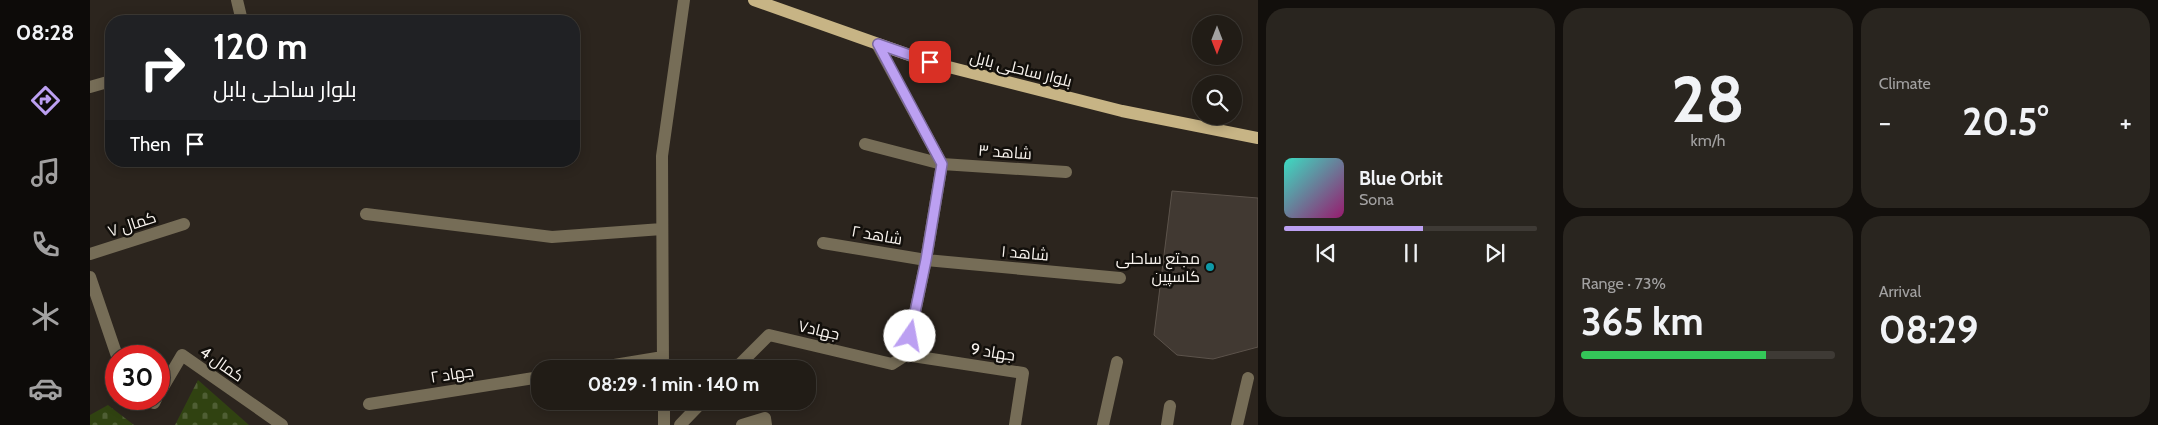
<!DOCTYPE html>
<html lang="en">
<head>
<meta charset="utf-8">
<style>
	body { margin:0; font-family:Cabin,Cairo,sans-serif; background:#29251f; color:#f1f3f6; height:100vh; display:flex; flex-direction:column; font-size:19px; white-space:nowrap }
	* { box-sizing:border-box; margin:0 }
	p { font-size:16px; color:#a2a1a1 }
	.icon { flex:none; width:28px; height:28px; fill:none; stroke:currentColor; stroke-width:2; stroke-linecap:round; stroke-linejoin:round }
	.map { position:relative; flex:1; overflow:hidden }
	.details { display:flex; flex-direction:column; gap:8px; padding:8px; background:#120f0c; width:900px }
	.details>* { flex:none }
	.top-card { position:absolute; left:15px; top:15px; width:475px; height:152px; border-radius:20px; box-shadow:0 2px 12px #0003,0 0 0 1px #3e3a35; background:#202124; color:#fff; overflow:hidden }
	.needle { width:32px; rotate:180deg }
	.tools { position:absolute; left:1102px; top:15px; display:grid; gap:10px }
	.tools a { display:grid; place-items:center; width:50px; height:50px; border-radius:50%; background:#211c16; box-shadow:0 2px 12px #0003,0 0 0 1px #3e3a35; font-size:25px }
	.speed { position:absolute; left:15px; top:345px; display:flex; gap:10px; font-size:25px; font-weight:700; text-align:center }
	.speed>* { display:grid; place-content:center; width:65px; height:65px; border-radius:50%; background:#211c16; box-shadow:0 2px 12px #0003,0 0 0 1px #3e3a35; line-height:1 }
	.speed .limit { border:8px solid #d22; background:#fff; color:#111 }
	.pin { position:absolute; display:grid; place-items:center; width:42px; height:42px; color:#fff; margin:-21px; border-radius:10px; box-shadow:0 2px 8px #0006 }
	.me { position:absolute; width:55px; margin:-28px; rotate:12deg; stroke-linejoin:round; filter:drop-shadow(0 0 4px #0008) }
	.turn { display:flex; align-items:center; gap:18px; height:105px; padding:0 25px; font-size:22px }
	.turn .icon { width:65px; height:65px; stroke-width:2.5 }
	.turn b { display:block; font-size:35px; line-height:42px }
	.then { display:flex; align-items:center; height:48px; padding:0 25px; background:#0003; gap:10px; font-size:19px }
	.big { font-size:38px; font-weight:700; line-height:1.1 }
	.details .tile { flex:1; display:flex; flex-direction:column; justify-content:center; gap:8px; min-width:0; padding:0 18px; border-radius:20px; background:#29251f }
	.details .dial { align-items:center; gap:0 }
	.dial b { font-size:65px; line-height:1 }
	.song { display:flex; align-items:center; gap:15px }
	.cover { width:60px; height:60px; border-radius:8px; background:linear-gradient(135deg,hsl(170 70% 55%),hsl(320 70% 35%)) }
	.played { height:5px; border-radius:2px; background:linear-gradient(90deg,#bca0f2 55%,#3e3a35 55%) }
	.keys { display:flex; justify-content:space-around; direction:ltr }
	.heat { display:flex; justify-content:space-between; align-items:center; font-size:28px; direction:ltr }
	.charge { height:8px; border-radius:4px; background:linear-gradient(90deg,#34c759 73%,#3e3a35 0) }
	.details .tiles { flex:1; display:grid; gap:8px; grid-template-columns:repeat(3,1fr) }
	.tile:first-child { grid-row:span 2 }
	.trip { position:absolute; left:441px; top:360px; width:285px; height:50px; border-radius:20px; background:#211c16; box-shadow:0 2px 12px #0003,0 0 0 1px #3e3a35; font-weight:700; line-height:50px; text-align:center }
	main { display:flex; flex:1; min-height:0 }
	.dock { display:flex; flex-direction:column; width:90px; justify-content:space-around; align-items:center; background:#0d0b09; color:#a2a1a1 }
	.dock .icon { width:35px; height:35px }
	.dock .selected { color:#bca0f2 }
	.dock b { font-size:22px; color:#f1f3f6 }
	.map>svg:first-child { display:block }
	.cemetery { fill:url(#cemetery-stones) }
	.building { fill:#413932; stroke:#5c534b }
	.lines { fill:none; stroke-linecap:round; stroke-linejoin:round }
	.street { stroke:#766d57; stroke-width:12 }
	.primary { stroke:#c7b485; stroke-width:12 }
	.route-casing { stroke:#7a689d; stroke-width:12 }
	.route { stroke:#bca0f2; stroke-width:9 }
	.culture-dot { fill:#0f9aa8; stroke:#120f0b; stroke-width:2 }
	.labels { text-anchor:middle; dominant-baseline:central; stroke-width:5; stroke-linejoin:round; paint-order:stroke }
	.street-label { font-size:16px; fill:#f9f4ef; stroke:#120f0b }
	.poi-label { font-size:16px; fill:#f9f4ef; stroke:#120f0b; text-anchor:end }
</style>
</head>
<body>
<main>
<nav class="dock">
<b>08:28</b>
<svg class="icon selected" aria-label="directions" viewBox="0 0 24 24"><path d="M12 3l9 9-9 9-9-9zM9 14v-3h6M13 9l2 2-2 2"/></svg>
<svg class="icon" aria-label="music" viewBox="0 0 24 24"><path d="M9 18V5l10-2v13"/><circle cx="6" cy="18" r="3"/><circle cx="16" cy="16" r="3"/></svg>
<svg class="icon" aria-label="phone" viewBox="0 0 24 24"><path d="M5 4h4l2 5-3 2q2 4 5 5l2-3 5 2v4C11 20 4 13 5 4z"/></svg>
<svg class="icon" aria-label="climate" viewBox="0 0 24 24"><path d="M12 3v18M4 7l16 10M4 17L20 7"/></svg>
<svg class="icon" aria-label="car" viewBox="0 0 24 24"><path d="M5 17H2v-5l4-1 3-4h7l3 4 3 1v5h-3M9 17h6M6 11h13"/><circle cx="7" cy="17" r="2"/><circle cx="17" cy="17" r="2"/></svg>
</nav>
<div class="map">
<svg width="1168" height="425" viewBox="0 0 1168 425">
	<defs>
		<pattern id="cemetery-stones" width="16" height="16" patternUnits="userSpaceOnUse" patternTransform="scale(1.25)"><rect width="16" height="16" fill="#304211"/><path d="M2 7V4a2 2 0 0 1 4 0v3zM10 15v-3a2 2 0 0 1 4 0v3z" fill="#4f5e34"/></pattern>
	</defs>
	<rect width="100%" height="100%" fill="#2c251e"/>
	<path class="cemetery" d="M108,380L159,425H85Z
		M18,405L44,425H0V415Z"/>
	<path class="building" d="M1082,191L1168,198V347L1123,359L1087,355L1064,335Z"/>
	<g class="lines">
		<path class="street" d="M147,0L152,21
			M787,44L852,164L836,260L816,355
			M0,87L21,81
			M775,144L852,164L976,172
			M276,214L462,237L572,229
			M733,243L836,260L1030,278
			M0,254L94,224
			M0,277L27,356
			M816,355L933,373L925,425
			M500,369L573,357
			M573,369L572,156L594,0
			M645,369L679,335L802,364L816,355
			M69,394L92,355L192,425
			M58,399L64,403L66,399
			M574,401V425
			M279,404L450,377
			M590,425L613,401
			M652,425L675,418L676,425
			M1013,425L1027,362
			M1077,425L1080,406
			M1147,425L1158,378"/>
		<path class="primary" d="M664,0L839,62L1032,111L1168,138"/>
	</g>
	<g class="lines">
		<g class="route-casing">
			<path id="route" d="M820,336L836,260L852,164L788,44L840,62"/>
		</g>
		<use href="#route" class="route"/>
	</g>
	<circle class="culture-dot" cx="1120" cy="267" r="5"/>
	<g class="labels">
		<g class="street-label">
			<text transform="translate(931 69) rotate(14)">بلوار ساحلی بابل</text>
			<text transform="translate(915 152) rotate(4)">شاهد ۳</text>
			<text transform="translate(42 224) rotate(-18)">کمال ۷</text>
			<text transform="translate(787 235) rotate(10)">شاهد ۲</text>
			<text transform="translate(935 253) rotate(5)">شاهد ۱</text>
			<text transform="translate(729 330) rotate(13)">جهاد۷</text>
			<text transform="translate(903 352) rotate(9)">جهاد 9</text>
			<text transform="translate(132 364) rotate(35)">کمال 4</text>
			<text transform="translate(362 374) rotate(-9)">جهاد ۲</text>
		</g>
		<g class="poi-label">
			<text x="1110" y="258">مجتع ساحلی<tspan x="1110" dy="18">کاسپین</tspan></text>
		</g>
	</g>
</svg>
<div class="tools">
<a><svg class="needle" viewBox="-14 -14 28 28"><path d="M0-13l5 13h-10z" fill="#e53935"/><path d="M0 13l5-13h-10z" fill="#a2a1a1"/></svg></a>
<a><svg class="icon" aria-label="search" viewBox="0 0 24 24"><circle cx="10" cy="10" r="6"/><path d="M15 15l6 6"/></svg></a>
</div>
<div class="speed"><div class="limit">30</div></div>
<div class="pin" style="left:840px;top:62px;background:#d93025"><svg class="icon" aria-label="arrive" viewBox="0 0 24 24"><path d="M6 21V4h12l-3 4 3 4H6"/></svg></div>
<svg class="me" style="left:820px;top:336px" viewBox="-20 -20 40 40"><circle r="19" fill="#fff"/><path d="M0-13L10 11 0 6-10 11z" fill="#bca0f2"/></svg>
<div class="trip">08:29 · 1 min · 140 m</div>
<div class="top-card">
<div class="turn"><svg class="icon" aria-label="right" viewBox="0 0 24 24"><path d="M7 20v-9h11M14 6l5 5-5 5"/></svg><div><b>120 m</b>بلوار ساحلی بابل</div></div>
<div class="then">Then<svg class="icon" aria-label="arrive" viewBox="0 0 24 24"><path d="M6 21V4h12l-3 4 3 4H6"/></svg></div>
</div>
</div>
<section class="details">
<div class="tiles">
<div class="tile">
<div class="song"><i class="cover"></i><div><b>Blue Orbit</b><p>Sona</p></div></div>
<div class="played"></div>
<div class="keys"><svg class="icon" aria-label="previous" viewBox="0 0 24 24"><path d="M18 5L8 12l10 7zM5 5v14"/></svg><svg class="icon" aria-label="pause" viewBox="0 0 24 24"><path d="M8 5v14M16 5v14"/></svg><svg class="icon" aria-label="next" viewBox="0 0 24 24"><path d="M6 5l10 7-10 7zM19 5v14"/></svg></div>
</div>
<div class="tile dial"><b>28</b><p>km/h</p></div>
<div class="tile"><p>Climate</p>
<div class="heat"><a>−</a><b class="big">20.5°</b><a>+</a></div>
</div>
<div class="tile"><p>Range · 73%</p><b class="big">365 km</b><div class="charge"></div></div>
<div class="tile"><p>Arrival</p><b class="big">08:29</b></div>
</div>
</section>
</main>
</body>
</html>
